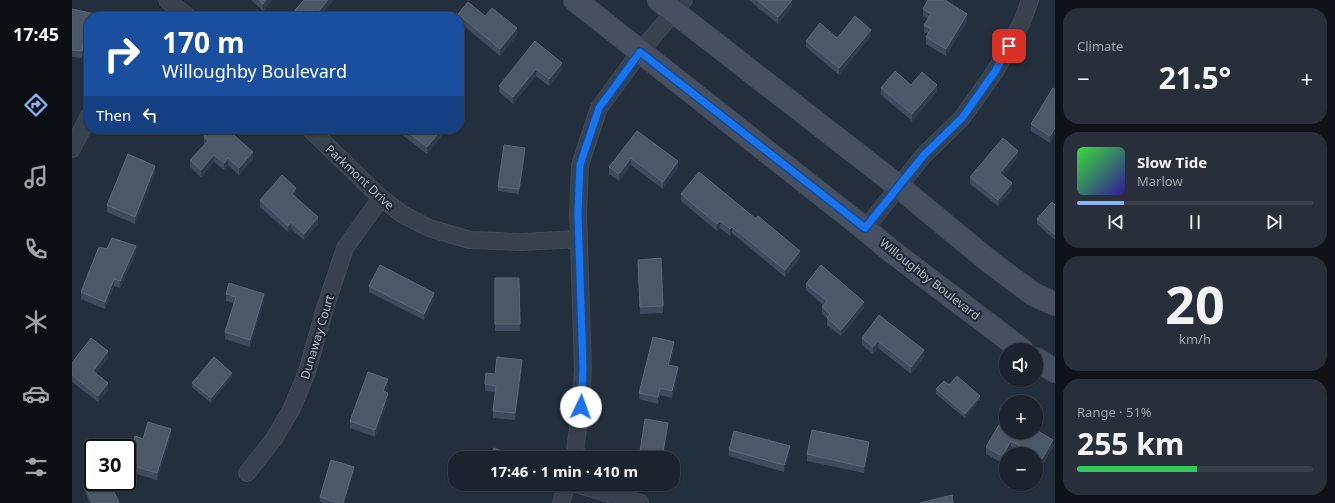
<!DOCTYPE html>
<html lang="en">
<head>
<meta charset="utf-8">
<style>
	body { margin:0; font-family:"Noto Sans",sans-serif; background:#282f3a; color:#f1f3f6; height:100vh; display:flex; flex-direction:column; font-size:15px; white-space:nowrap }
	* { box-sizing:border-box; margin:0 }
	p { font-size:13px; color:#a0a4aa }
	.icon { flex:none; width:22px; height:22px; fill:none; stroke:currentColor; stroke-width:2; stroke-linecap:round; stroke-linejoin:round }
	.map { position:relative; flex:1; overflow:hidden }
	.panel { display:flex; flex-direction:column; gap:8px; padding:8px; background:#0f1319; width:280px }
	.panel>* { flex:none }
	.top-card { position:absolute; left:12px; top:12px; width:380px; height:122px; border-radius:16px; box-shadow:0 1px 3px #0004,0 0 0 1px #39404a; background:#1a4fa0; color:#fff; overflow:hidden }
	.fabs { position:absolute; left:927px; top:343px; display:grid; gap:8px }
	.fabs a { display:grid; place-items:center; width:44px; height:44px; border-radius:50%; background:#1b232e; box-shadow:0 1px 3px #0004,0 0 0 1px #39404a; font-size:20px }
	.speed { position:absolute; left:12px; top:439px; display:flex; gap:8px; font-size:20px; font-weight:700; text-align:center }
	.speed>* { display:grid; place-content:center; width:52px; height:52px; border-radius:50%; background:#1b232e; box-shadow:0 1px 3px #0004,0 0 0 1px #39404a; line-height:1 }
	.speed .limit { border:2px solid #111; border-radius:6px; background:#fff; color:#111 }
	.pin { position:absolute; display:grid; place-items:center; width:34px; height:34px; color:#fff; margin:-17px; border-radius:8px; box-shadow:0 2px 6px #0006 }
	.me { position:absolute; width:44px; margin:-22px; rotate:3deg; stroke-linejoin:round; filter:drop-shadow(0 0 3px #0008) }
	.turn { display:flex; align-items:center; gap:14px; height:84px; padding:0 12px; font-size:18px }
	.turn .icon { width:52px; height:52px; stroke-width:2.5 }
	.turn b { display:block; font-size:28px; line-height:34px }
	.then { display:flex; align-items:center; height:38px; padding:0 12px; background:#0003; gap:8px; font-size:15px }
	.big { font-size:30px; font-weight:700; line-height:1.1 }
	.panel .card { flex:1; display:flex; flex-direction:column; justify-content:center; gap:6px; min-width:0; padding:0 14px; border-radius:16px; background:#282f3a }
	.panel .dial { align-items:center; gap:0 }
	.dial b { font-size:52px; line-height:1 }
	.song { display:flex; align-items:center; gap:12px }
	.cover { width:48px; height:48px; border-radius:6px; background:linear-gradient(135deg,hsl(120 70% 55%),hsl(250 70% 35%)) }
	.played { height:4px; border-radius:2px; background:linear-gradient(90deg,#8ab4f8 20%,#39404a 20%) }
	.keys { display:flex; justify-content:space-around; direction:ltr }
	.heat { display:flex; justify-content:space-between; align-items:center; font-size:22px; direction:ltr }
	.charge { height:6px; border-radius:3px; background:linear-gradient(90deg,#34c759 51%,#39404a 0) }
	.trip { position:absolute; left:376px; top:451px; width:232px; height:40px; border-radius:16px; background:#1b232e; box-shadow:0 1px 3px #0004,0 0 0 1px #39404a; font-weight:700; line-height:40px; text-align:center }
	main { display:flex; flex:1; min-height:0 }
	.dock { display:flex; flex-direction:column; width:72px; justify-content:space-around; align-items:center; background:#0b0e12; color:#a0a4aa }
	.dock .icon { width:28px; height:28px }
	.dock .on { color:#8ab4f8 }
	.dock b { font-size:18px; color:#f1f3f6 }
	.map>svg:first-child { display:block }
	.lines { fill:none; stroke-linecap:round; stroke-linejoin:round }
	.street-casing { stroke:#414a57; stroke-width:18 }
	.secondary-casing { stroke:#414a57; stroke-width:24 }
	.street { stroke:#38414e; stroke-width:16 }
	.secondary { stroke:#465061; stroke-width:22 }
	.wall { fill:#3f4b5c }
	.shaded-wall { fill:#2f3b4b }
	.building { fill:#4b5868; stroke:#5c6777 }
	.route-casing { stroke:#114b97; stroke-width:10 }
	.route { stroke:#1a73e8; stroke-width:7 }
	.labels { text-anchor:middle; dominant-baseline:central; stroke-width:4; stroke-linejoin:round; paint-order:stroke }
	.street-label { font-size:12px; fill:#b4bcc9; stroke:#1d2633 }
</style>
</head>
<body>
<main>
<nav class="dock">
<b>17:45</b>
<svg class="icon on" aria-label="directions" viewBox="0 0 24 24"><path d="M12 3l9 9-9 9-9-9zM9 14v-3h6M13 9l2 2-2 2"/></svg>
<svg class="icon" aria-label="music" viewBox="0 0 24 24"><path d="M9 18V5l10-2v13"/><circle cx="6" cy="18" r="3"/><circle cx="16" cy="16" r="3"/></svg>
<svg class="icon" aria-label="phone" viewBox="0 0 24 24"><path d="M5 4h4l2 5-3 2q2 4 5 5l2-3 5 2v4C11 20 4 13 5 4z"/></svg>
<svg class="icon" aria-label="climate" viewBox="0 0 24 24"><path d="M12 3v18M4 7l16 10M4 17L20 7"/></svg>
<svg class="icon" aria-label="car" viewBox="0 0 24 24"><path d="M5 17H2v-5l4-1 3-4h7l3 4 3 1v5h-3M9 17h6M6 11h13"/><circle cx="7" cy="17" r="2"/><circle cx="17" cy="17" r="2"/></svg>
<svg class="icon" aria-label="filters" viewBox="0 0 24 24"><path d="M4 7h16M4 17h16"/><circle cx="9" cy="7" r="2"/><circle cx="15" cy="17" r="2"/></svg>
</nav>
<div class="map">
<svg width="983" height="503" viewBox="0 0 983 503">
	<rect width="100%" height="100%" fill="#242f3e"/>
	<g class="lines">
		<g class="street-casing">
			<path id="street" d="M95,0L116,17
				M238,129L309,198L330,214L357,228L398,240L450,242L506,239
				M0,149L17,116
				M793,229L851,156L890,118L924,70L950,22L958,0
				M502,458L509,407L511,369L506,213L508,165L527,108L568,52L612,0
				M175,473L202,439L220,408L235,372L253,308L273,248L309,198
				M504,484L568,503
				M489,503L495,484"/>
		</g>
		<g class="secondary-casing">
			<path id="secondary" d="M503,0L793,229L818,250L950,350
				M587,0L826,186L918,262L961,294L983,304
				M964,359L983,371"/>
		</g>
		<use href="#street" class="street"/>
		<use href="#secondary" class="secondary"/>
	</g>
	<path class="wall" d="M179,0H200L191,11Z
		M677,0H720V7L706,24Z
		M0,9L23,17H17V50L11,49L10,58L0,57Z
		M851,9L895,21L874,56L854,44V37L856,34L852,32V25L856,19L851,16Z
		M386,14L445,35L428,56L387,22V17H386Z
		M799,36L767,75L734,47V41L765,38Z
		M463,41L490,70L477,86L464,76L441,104L427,92V86Z
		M839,85L865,92L840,121L809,95V88Z
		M983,89V134L978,143L959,131V124Z
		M328,129H375L355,154L328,133Z
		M565,131L606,168L591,189L559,165L547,181L537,174V167Z
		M132,136L181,159L167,175L156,165L152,170L142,162L129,177L118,167V160L133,144L132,143Z
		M453,153L447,194L426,191V187Z
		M946,157L931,175L940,190L926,206L898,184V177Z
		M83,173L63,224L35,212V205Z
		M609,194L728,258L713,277L660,233L658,236L648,228L645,231L609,201Z
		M224,195L223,197L246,224L232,240L219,229L216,232L188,207V200Z
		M983,205V240L965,224V219Z
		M64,253L48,288L42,286L33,309L9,299V292Z
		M566,260L591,306V313L568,314Z
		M423,278H447L448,331H423Z
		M734,284L792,308L769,336L755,325V318L750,314V307L751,305L734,290Z
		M297,286L362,300L352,320L297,292Z
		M154,294L192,301L178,347L153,339V332L162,303L154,301Z
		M807,315L852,357L839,374L806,348L801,354L790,345V338Z
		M602,349L598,365L606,374L600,398L588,395L586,404L567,399V393Z
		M36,358L24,373L36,390L26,402L0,382V363Z
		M450,367L443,420L421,418V411L423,392L413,391V384Z
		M160,377L139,403L120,387V383Z
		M877,385L908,400L893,418L864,394V389Z
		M316,386L313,392L316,400L303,437L278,428V421Z
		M934,413L981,447L970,465L964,462V454H950L939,447L934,454V456L930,463L914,454V447Z
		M99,436L85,480L55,471V448L60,446L71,439Z
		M797,449L792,473L735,461V454Z
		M657,450L718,453L712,472L657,456Z
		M282,472L272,503H252L248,502V497Z
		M411,484H433L429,492Z
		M12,485L47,503H18L12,490Z"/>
	<path class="shaded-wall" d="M194,0H200L191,11V4Z
		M256,0H262L247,17L246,12Z
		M720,0V7L706,24V17Z
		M895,14V21L874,56V49Z
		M445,28V35L428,56V49Z
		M799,30V36L767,75V68Z
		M490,63V70L477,86V79Z
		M464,69V76L441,104V97Z
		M865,85V92L840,121V114Z
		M983,128V134L978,143V136Z
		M370,129H375L355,154V147Z
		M453,148V153L447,194V189Z
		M946,151V157L928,179V173Z
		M181,152V159L167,175V168Z
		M142,155V162L129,177V170Z
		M156,158V165L152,170V163Z
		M559,158V165L547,181V174Z
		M606,161V168L591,189V182Z
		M83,166V173L63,224V217Z
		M940,183V190L926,206V200Z
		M224,188V195L220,200V194Z
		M246,217V224L232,240V234Z
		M648,221V228L645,231V224Z
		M219,222V229L216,232V226Z
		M660,227V233L658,236V229Z
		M64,246V253L48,288V281Z
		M728,251V258L713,277V270Z
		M42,279V286L33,309V302Z
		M362,293V300L352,320V314Z
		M192,294V301L178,347V340Z
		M792,302V308L769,336V330Z
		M806,341V348L801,354V347Z
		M602,342V349L596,372V365Z
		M852,350V357L839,374V367Z
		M36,351V358L21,377V371Z
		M450,360V367L443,420V413Z
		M606,367V374L600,398V391Z
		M160,373V377L139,403V398Z
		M316,379V386L311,398V391Z
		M36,383V390L26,402V396Z
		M588,388V395L586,404V397Z
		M316,393V400L303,437V430Z
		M908,396V400L893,418V414Z
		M596,423V430L591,458H590Z
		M99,429V436L85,480V473Z
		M981,440V447L970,465V459Z
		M939,441V447L935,454H934V456L930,463V456Z
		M797,442V449L792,473V467Z
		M718,446V453L712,472V465Z
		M282,467V472L272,503H271Z
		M430,484H433L429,492V485Z"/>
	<path class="building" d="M187,0H194L191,4Z
		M232,0H256L246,12L252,17H217Z
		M685,0H720L706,17Z
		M856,0H873L895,14L874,49L854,37L859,29L852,25L859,14L851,9Z
		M396,2L413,16L420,8L445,28L428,49L386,14Z
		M0,9L23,14L22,17H17V43L11,42L10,51L0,50Z
		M783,16L799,30L767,68L734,41L748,23L765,38Z
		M463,41L490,63L477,79L464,69L441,97L427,86Z
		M823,71L839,85L850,72L865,85L840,114L809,88Z
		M981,88L983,89V128L978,136L959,124Z
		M138,129H155L181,152L167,168L156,158L152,163L142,155L129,170L118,160L136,141L132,136Z
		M332,129H370L355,147Z
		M565,131L606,161L591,182L559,158L547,174L537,167Z
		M931,138L946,151L928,173L940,183L926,200L898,177Z
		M432,145L453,148L447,189L426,187Z
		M56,154L83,166L63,217L35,205Z
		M627,172L684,219L686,216L728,251L713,270L660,227L658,229L648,221L645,224L609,194Z
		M210,175L224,188L220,194L246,217L232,234L219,222L216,226L188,200Z
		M980,202L983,205V235L965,219Z
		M40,238L64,246L48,281L42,279L33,302L9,292L27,247L35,249Z
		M589,258L591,306L568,307L566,260Z
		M308,265L362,293L352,314L297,286Z
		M749,265L792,302L769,330L755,318L758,314L750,307L755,301L734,284Z
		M423,278H447L448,324H423Z
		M157,283L192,294L178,340L153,332L164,297L154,294Z
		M807,315L852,350L839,367L806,341L801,347L790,338Z
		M581,337L602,342L596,365L606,367L600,391L588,388L586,397L567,393Z
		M19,338L36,351L21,371L36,383L26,396L0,375V363Z
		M142,357L160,373L139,398L120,383Z
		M425,357L450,360L443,413L421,411L424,386L413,384L414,373L423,374Z
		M296,372L316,379L311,391L316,393L303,430L278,421Z
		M885,376L908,396L893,414L864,389L872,381L877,385Z
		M934,413V432H964V430L981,440L970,459L964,455V454H962L939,441L930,456L914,447Z
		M573,419L596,423L590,458H567Z
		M76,422L99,429L85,473L55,464V448H47L49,443L60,446L63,436L71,439Z
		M740,430L797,442L792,467L735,454Z
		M662,431L718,446L712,465L657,450Z
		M422,448L442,456L441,458H418Z
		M397,455L403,458H396Z
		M259,460L282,467L271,503H267L248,497Z
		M21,480V482H37L47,502L45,503H21L12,485Z
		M880,495L881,503H848Z"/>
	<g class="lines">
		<g class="route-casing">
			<path id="route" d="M509,407L511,369L506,213L508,165L527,108L568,52L793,228L851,156L890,118L924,70L937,46"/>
		</g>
		<use href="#route" class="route"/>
	</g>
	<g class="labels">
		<g class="street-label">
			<text transform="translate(288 177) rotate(43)">Parkmont Drive</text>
			<text transform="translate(858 279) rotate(38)">Willoughby Boulevard</text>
			<text transform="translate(245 337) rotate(-73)">Dunaway Court</text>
		</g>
	</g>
</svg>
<div class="fabs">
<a><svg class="icon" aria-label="sound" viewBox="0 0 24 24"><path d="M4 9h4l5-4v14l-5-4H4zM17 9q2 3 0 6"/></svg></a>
<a>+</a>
<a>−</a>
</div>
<div class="speed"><div class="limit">30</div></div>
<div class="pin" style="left:937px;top:46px;background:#d93025"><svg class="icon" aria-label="arrive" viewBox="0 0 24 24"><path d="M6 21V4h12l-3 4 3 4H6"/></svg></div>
<svg class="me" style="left:509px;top:407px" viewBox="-20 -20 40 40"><circle r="19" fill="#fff"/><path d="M0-13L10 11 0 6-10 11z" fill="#1a73e8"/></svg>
<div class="trip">17:46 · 1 min · 410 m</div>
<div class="top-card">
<div class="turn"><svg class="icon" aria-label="right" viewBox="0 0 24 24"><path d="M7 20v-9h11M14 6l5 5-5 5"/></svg><div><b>170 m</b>Willoughby Boulevard</div></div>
<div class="then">Then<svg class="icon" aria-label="left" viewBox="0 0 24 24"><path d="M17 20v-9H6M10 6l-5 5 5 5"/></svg></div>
</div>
</div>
<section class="panel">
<div class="card"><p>Climate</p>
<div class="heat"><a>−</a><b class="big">21.5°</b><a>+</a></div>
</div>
<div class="card">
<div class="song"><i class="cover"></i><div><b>Slow Tide</b><p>Marlow</p></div></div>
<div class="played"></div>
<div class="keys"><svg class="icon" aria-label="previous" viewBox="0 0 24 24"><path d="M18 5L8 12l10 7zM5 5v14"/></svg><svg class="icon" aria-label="pause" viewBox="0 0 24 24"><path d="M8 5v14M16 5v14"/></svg><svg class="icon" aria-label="next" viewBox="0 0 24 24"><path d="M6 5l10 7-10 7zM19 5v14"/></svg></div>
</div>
<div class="card dial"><b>20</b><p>km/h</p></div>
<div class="card"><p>Range · 51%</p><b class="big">255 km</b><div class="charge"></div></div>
</section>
</main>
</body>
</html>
